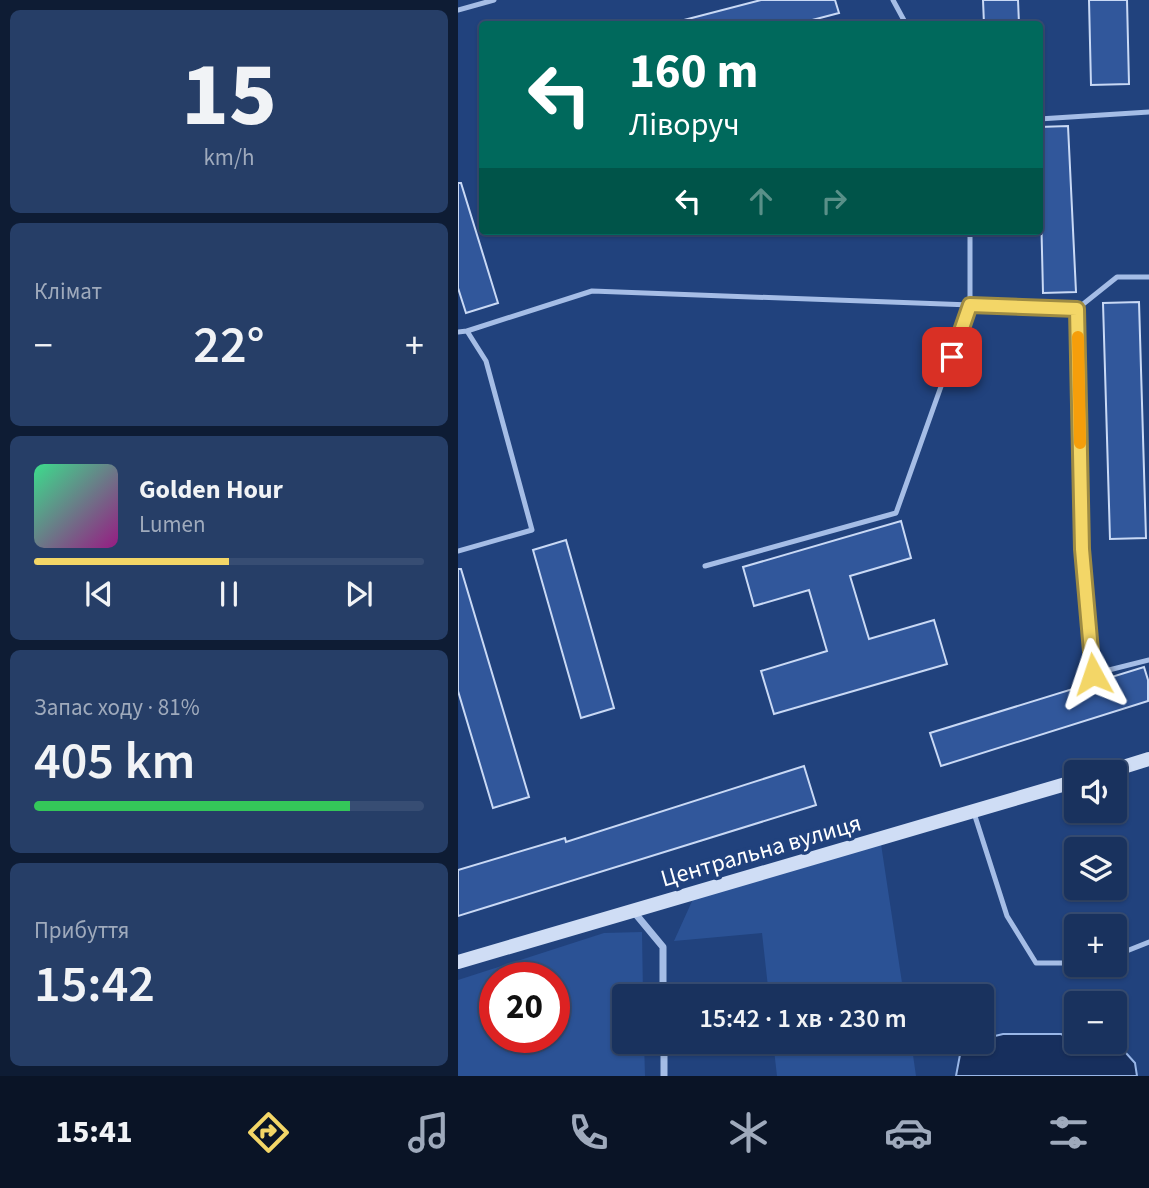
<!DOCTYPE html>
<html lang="uk">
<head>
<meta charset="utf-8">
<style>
	body { margin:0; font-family:"Source Sans 3",sans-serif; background:#263e67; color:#f1f3f6; height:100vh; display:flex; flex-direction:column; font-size:26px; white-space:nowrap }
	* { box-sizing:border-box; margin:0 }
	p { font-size:23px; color:#9faabc }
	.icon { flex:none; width:38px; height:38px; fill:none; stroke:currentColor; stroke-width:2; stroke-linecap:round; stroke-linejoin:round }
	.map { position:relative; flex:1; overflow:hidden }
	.drawer { display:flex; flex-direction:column; gap:10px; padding:10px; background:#0e1c34; width:458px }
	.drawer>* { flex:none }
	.top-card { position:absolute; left:21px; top:21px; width:564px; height:214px; border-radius:7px; box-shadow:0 2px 5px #0004,0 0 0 2px #374d73; background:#00695c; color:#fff; overflow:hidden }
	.fabs { position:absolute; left:606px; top:760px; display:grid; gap:14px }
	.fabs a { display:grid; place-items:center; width:63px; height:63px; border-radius:7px; background:#19325e; box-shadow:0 2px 5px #0004,0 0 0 2px #374d73; font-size:35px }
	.speed { position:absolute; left:21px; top:962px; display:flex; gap:14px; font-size:35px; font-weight:700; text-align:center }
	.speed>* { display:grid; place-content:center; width:91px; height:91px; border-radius:50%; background:#19325e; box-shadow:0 2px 5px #0004,0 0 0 2px #374d73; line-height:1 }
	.speed .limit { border:10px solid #d22; background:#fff; color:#111 }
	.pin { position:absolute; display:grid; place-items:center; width:60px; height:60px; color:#fff; margin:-30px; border-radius:14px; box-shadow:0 4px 10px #0006 }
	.me { position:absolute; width:77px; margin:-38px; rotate:355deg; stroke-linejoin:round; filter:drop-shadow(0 0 5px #0008) }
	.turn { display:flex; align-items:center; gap:24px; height:147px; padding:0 35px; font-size:32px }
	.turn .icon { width:91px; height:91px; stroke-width:2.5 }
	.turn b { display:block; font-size:49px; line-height:60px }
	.lanes { display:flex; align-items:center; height:66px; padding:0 35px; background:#0003; justify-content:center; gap:35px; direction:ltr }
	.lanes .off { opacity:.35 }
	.big { font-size:52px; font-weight:600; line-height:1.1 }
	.drawer .widget { flex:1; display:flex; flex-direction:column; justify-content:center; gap:10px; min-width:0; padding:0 24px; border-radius:10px; background:#263e67 }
	.drawer .dial { align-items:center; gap:0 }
	.dial b { font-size:91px; line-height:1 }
	.song { display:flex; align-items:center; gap:21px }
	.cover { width:84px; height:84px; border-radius:10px; background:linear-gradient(135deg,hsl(150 70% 55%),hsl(310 70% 35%)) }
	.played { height:7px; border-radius:4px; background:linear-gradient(90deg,#f3d667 50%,#374d73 50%) }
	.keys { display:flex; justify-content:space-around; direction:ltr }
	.heat { display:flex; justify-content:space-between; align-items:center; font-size:38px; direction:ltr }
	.charge { height:10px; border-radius:5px; background:linear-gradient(90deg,#34c759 81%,#374d73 0) }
	.trip { position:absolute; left:154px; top:984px; width:382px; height:70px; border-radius:7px; background:#19325e; box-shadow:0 2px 5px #0004,0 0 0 2px #374d73; font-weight:600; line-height:70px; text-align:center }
	.dock { display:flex; height:112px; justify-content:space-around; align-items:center; background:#0a1426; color:#9faabc }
	.dock .icon { width:49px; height:49px }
	.dock .selected { color:#f3d667 }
	.dock b { font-size:32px; color:#f1f3f6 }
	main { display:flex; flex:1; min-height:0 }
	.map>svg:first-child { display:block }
	.green { fill:#2b5295; fill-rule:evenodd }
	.water { fill:#172f5d; stroke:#99b7e8; stroke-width:2 }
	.building { fill:#31579b; stroke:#c9d9f5; stroke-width:2 }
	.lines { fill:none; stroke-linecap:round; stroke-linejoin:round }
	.service { stroke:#a5bde6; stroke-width:5 }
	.minor { stroke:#a5bde6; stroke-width:7 }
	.secondary { stroke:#cfddf5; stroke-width:14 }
	.route-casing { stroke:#9e8b43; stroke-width:18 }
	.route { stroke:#f3d667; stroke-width:12 }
	.slow { stroke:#f59e0b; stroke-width:12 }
	.labels { text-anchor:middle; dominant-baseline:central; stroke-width:7; stroke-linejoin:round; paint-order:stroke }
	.street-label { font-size:24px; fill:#fff; stroke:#21427d }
</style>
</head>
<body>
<main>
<section class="drawer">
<div class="widget dial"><b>15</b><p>km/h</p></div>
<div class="widget"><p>Клімат</p>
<div class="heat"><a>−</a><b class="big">22°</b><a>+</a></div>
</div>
<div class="widget">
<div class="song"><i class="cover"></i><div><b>Golden Hour</b><p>Lumen</p></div></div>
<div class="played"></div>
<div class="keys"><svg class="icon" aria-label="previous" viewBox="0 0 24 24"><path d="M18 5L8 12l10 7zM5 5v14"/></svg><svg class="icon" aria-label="pause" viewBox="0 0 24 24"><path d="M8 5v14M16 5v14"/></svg><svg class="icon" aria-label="next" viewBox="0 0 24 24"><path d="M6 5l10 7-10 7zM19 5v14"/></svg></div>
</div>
<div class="widget"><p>Запас ходу · 81%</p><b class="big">405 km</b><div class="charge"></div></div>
<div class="widget"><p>Прибуття</p><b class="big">15:42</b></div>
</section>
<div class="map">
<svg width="691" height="1076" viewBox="0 0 691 1076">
	<rect width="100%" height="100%" fill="#21427d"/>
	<path class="green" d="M423,844L446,996H311L304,933L216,941L235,899Z
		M184,932L185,996H166V1041H186L187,1076H0V980L146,933ZM37,978H96V1038H37Z
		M315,1041H453L458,1076H319Z"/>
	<path class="water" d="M545,1034H603L638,1050L668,1053L677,1063L679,1076H498L504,1044Z"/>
	<path class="building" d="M303,0H377L381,13L339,24H227L226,20Z
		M525,0H560L561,24H526Z
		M631,0H669L671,84L633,85Z
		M610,126L618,292L585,293L581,127Z
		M0,183H3L40,303L8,313L0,288Z
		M681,302L688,538L652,539L645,303Z
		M443,521L453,558L392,576L411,639L476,620L489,664L316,714L303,671L369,651L351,590L296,606L285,567Z
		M108,540L156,708L123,718L75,550Z
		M0,569H3L71,797L35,808L0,691Z
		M686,667L690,680V701L483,766L472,733Z
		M346,766L358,805L0,916V870L107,838L108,842Z"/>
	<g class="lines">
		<path class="service" d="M435,0L448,24
			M0,10L36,0
			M581,119L691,112
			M619,309L624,549L635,674L691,660
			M9,331L134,291L619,309L659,277H691
			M0,332L9,331L28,361L74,530L0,551
			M247,566L438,513L512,305V231
			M516,813L549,916L578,963H618
			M656,956L691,942"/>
		<path class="minor" d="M176,912L205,947V996
			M206,1041V1076"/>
		<path class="secondary" d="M649,772L691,759
			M0,962L618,781"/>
	</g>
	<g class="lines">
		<g class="route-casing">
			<path id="route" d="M494,357L512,305L619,309L624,549L635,674"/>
		</g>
		<use href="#route" class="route"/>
		<path class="slow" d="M620,337L622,443"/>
	</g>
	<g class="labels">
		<g class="street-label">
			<text transform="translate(303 851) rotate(-16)">Центральна вулиця</text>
		</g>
	</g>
</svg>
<div class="fabs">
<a><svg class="icon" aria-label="sound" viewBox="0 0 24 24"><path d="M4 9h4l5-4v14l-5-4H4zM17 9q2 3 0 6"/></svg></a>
<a><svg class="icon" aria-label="layers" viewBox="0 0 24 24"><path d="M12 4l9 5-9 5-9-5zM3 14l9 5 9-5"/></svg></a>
<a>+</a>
<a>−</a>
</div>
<div class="speed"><div class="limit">20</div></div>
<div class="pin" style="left:494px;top:357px;background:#d93025"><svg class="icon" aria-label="arrive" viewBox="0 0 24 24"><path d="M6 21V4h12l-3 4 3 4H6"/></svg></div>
<svg class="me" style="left:635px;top:674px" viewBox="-20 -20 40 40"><path d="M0-17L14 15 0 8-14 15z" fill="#f3d667" stroke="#fff" stroke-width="4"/></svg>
<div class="trip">15:42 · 1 хв · 230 m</div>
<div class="top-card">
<div class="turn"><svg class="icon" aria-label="left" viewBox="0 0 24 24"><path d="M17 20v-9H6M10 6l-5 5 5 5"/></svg><div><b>160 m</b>Ліворуч</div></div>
<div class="lanes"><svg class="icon" aria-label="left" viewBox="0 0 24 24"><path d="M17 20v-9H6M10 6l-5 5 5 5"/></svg><svg class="icon off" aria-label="ahead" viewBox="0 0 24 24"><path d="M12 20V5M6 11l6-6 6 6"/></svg><svg class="icon off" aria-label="right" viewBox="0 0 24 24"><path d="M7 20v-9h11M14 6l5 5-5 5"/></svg></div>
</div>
</div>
</main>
<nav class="dock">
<b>15:41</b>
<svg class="icon selected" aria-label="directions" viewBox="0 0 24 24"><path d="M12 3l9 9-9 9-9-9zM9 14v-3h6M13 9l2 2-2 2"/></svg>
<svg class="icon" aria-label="music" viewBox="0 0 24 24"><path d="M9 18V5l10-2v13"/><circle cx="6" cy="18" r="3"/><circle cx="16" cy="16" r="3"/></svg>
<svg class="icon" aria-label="phone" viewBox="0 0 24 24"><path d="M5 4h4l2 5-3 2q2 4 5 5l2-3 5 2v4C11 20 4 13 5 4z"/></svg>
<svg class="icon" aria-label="climate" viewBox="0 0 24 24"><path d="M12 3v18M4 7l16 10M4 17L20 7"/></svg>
<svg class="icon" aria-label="car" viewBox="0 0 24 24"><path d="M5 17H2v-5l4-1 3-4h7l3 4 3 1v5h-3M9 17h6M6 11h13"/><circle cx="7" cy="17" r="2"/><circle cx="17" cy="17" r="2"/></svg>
<svg class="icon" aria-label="filters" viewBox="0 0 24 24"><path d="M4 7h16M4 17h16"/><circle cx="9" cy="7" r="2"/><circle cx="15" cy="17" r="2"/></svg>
</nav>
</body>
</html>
